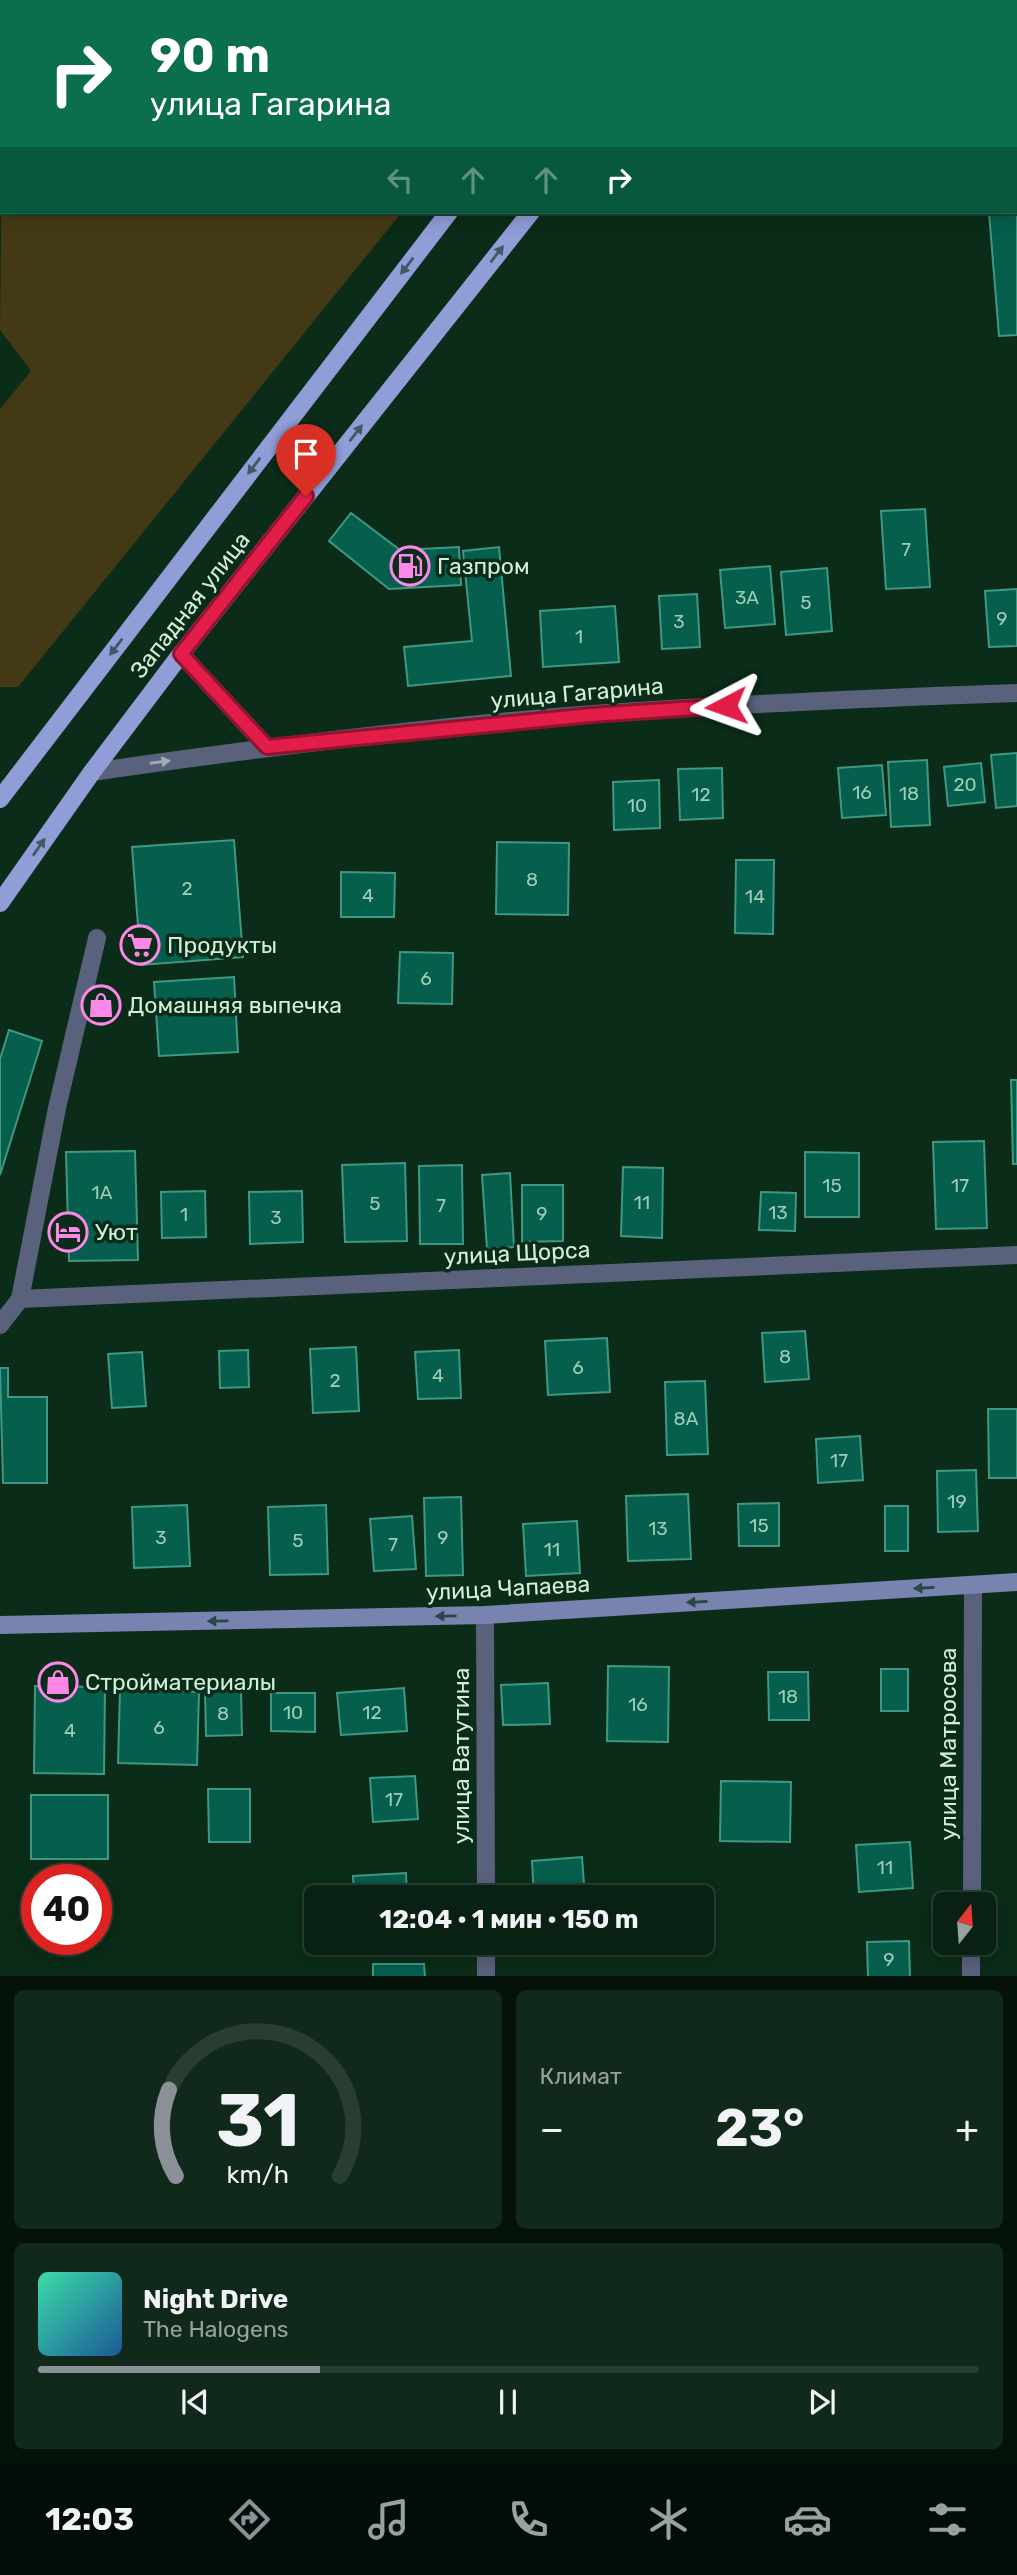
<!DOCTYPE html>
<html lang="ru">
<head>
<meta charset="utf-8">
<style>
	body { margin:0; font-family:Rubik,sans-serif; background:#11291b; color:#f1f3f6; height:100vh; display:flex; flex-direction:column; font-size:26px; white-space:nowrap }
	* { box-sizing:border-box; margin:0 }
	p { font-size:23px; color:#98a39f }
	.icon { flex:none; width:38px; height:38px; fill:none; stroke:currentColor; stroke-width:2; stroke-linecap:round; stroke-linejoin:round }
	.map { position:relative; height:1976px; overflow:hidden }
	.side { display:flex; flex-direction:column; gap:14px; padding:14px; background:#04120a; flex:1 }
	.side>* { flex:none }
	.guide { position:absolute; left:0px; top:0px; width:1018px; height:214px; box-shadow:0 4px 18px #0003,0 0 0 2px #293e32; background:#0b6e4f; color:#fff; overflow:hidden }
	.needle { width:46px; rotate:17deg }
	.fabs { position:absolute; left:933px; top:1892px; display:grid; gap:14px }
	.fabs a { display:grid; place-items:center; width:63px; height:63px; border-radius:10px; background:#082112; box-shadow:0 4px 18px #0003,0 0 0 2px #293e32; font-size:35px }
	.speed { position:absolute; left:21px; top:1864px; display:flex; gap:14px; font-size:35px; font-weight:700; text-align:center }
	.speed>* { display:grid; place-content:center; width:91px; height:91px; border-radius:50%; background:#082112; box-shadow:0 4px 18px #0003,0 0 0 2px #293e32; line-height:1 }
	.speed .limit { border:10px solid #d22; background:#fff; color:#111 }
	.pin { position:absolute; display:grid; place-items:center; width:60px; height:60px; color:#fff; margin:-72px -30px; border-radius:50% 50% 50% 0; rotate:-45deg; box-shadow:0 0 7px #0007 }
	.pin .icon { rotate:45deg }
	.me { position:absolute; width:77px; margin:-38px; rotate:266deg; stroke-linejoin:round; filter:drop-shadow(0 0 5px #0008) }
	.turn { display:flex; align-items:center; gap:24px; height:147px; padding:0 35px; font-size:32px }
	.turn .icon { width:91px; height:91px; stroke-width:2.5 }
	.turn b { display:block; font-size:49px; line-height:60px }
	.lanes { display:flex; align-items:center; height:66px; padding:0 35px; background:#0003; justify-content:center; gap:35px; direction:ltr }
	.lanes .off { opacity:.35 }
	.big { font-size:52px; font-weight:700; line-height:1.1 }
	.side .card { flex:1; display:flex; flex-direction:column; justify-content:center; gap:10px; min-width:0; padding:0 24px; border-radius:10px; background:#11291b }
	.side .dial { align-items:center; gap:0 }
	.dial svg { height:182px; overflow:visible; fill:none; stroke:#293e32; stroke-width:7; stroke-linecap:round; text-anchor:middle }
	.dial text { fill:#f1f3f6; stroke:none }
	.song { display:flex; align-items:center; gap:21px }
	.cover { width:84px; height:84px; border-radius:10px; background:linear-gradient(135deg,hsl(160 70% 55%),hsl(210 70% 35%)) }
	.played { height:7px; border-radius:4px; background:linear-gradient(90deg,#8c9099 30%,#293e32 30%) }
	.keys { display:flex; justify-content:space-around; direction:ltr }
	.heat { display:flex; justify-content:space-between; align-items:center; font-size:38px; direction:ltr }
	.side .tiles { flex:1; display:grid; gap:14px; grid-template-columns:1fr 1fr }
	.card:last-child { grid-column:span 2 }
	.trip { position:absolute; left:304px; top:1885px; width:410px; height:70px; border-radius:10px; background:#082112; box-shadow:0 4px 18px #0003,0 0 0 2px #293e32; font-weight:700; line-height:70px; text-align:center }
	.dock { display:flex; height:112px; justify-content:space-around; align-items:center; background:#030d07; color:#98a39f }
	.dock .icon { width:49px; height:49px }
	.dock .on { color:#8c9099 }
	.dock b { font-size:32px; color:#f1f3f6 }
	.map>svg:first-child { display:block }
	.green { fill:#433914 }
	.building { fill:#065e4d; stroke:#409882; stroke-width:2 }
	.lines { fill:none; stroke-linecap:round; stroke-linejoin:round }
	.service { stroke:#5a617d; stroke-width:18 }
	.minor { stroke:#5a617d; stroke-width:18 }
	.tertiary { stroke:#5a617d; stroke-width:18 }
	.secondary { stroke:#7883af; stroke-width:18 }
	.primary { stroke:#909dd6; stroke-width:18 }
	.oneway { fill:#405964 }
	.oneway2 { fill:#9bb0b0 }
	.oneway3 { fill:#2b4645 }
	.route-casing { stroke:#92132f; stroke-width:18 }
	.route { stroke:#e11d48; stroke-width:12 }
	.labels { text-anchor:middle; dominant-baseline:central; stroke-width:7; stroke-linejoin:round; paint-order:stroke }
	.number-label { font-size:19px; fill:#9eccb6 }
	.poi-label { font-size:23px; fill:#d0f0d9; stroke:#0a2c18; text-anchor:start }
	.street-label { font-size:23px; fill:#d0f0d9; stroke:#0a2c18 }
</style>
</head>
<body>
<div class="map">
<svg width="1017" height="1977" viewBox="0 0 1017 1977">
	<rect width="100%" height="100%" fill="#0a2c18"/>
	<path class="green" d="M161,0H565L160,2Z
		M2,154V212H402L18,687H0V409L31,371L0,330Z"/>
	<path class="building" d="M1017,126V335L999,336L989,212H1017Z
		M925,509L930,587L886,589L881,511Z
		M351,513L400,550L459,547L461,585L389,589L329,541Z
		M499,547L511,676L408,686L404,647L472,641L463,551Z
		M770,566L775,624L725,628L720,570Z
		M827,568L832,631L786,635L781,572Z
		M1017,589V646L989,647L985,591Z
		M697,594L700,647L662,649L659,596Z
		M615,606L619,662L543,667L540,611Z
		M1017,753V806L996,808L991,755Z
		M927,760L930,825L891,827L888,762Z
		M981,763L985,802L948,806L944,767Z
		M882,765L886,815L842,818L838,768Z
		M722,768L723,818L680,820L678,769Z
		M659,780L660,828L614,830L613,782Z
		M234,840L243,957L141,965L132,847Z
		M497,842L569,843L568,915L496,914Z
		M736,860H774L773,934L735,933Z
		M341,872L395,873L394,917H341Z
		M400,952L453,953L452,1004L398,1003Z
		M234,977L238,1052L159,1056L154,982Z
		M9,1030L42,1041L0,1175V1059Z
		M1011,1080H1017V1164H1013Z
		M984,1141L987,1228L936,1229L933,1142Z
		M135,1151L138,1260L69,1261L66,1152Z
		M805,1152L859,1153V1217H805Z
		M405,1163L407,1241L345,1242L342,1165Z
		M462,1165L463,1244H420L419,1166Z
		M623,1167L663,1168L662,1238L621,1236Z
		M510,1173L514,1247L487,1249L482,1175Z
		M522,1185H563V1241L522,1242Z
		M205,1191L206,1237L162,1238L161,1192Z
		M302,1191L303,1242L250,1244L249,1192Z
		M761,1192L796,1193L795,1231L759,1230Z
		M805,1331L809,1379L765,1382L762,1333Z
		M607,1338L610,1392L548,1395L545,1341Z
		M356,1347L359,1411L313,1413L310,1349Z
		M248,1350L249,1387L220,1388L219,1351Z
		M459,1350L461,1398L418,1399L415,1352Z
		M142,1352L146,1406L112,1408L108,1354Z
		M0,1368H8V1397H47V1483H3Z
		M705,1381L708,1454L667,1455L665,1382Z
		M988,1409H1017V1478H989Z
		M860,1436L863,1480L818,1483L816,1439Z
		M976,1470L978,1531L938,1532L937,1471Z
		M688,1494L691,1559L628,1561L626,1496Z
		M461,1497L463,1575L426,1576L424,1498Z
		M779,1503V1546H739L738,1504Z
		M187,1505L190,1566L134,1568L132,1507Z
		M326,1505L328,1574L270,1575L268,1507Z
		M885,1506H908V1551H885Z
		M412,1516L416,1569L374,1571L370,1519Z
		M577,1521L580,1573L526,1576L523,1524Z
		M608,1666L669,1667L668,1742L607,1741Z
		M881,1669H908V1711H881Z
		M768,1672H808L809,1720H769Z
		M548,1683L550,1724L503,1725L501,1685Z
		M35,1686L105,1687L104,1774L34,1773Z
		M404,1688L407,1731L341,1735L337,1693Z
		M120,1689L199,1692L197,1765L118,1763Z
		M241,1690L242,1735L206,1736L205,1691Z
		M271,1693H315V1732L271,1731Z
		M415,1776L418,1819L373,1822L370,1778Z
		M721,1781L791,1782L790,1842L720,1841Z
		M208,1789H250V1842H209Z
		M31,1795H108V1859H31Z
		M910,1842L913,1888L859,1892L856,1845Z
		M582,1857L585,1897H534L532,1861Z
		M406,1873L407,1897H354L353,1876Z
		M909,1941L910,1977H868L867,1942Z
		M503,1942H547L548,1952L504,1955Z
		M373,1964H424L425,1977H373Z"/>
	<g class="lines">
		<path class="service" d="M0,1325L20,1299L57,1108L97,938"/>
		<path class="minor" d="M20,1299L1017,1255
			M485,1615L486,1897
			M972,1904L973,1585
			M486,1942V1977
			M971,1977V1942"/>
		<path class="tertiary" d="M181,654L267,747
			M92,772C259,748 426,727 593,714C734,704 876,698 1017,693"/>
		<path class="secondary" d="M0,1625L485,1615L1017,1582"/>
		<path class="primary" d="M609,2L611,0
			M698,2L699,0
			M0,799L449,212
			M0,903L92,772L181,654L531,212"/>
	</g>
	<defs><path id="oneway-solid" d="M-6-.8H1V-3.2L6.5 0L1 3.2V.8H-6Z" transform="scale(1.75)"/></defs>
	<g class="oneway">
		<use href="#oneway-solid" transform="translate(497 254) rotate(-52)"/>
		<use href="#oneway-solid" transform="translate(407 266) rotate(127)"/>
		<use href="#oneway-solid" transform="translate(356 433) rotate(-52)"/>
		<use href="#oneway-solid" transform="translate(254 466) rotate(127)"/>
		<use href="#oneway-solid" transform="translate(116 647) rotate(127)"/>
		<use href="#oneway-solid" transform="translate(39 847) rotate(-55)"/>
	</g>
	<use class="oneway2" href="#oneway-solid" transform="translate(160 762) rotate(-8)"/>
	<g class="oneway3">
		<use href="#oneway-solid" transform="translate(924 1588) rotate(177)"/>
		<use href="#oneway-solid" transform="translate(697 1602) rotate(177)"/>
		<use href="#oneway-solid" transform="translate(446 1616) rotate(179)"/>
		<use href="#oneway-solid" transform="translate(218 1621) rotate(179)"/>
	</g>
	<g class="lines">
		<g class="route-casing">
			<path id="route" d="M306,496L181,654L267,747L591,715L726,706"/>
		</g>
		<use href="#route" class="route"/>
	</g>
	<defs>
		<g id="fuel-ring" transform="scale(2.0125)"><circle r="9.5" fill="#0a2c18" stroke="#fb87e6" stroke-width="1.5"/><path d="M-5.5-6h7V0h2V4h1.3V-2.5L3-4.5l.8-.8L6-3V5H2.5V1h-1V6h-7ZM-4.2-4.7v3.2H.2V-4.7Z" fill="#fb87e6"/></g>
		<g id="supermarket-ring" transform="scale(2.0125)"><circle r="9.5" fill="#0a2c18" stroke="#fb87e6" stroke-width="1.5"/><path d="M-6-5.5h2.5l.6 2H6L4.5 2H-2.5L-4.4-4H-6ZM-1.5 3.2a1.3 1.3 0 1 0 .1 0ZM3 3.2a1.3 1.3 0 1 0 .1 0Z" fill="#fb87e6"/></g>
		<g id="shop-ring" transform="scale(2.0125)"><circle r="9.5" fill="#0a2c18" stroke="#fb87e6" stroke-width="1.5"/><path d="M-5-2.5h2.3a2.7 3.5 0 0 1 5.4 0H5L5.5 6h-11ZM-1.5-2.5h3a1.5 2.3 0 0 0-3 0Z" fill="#fb87e6"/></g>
		<g id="hotel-ring" transform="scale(2.0125)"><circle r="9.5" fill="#0a2c18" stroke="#fb87e6" stroke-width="1.5"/><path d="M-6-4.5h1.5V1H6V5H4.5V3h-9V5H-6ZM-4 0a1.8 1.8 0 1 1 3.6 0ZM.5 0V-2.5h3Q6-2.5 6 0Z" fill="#fb87e6"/></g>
	</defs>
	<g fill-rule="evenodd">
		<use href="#fuel-ring" x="410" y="566"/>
		<use href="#supermarket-ring" x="140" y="945"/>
		<use href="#shop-ring" x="101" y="1005"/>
		<use href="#hotel-ring" x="68" y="1232"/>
		<use href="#shop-ring" x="58" y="1682"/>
	</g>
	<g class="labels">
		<g class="number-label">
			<text x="906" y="549">7</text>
			<text x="747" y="597">3А</text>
			<text x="806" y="602">5</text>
			<text x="1002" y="618">9</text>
			<text x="679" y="621">3</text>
			<text x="579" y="636">1</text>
			<text x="965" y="784">20</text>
			<text x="862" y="792">16</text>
			<text x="909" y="793">18</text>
			<text x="701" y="794">12</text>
			<text x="637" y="805">10</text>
			<text x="532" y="879">8</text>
			<text x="187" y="888">2</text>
			<text x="368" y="895">4</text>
			<text x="755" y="896">14</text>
			<text x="426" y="978">6</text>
			<text x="832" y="1185">15</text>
			<text x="960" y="1185">17</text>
			<text x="102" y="1192">1А</text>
			<text x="642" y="1202">11</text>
			<text x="375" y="1203">5</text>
			<text x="441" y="1205">7</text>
			<text x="778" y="1212">13</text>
			<text x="542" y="1213">9</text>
			<text x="184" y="1214">1</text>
			<text x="276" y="1217">3</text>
			<text x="785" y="1356">8</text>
			<text x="578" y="1367">6</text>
			<text x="438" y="1375">4</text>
			<text x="335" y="1380">2</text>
			<text x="686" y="1418">8А</text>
			<text x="839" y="1460">17</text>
			<text x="957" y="1501">19</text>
			<text x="759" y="1525">15</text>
			<text x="658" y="1528">13</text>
			<text x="161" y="1537">3</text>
			<text x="443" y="1537">9</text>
			<text x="298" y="1540">5</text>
			<text x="393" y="1544">7</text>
			<text x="552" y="1549">11</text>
			<text x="788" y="1696">18</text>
			<text x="638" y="1704">16</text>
			<text x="293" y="1712">10</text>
			<text x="372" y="1712">12</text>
			<text x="223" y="1713">8</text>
			<text x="159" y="1727">6</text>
			<text x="70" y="1730">4</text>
			<text x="394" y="1799">17</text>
			<text x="885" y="1867">11</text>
			<text x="889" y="1959">9</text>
		</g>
		<g class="poi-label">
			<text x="437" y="566">Газпром</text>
			<text x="167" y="945">Продукты</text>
			<text x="128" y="1005">Домашняя выпечка</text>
			<text x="95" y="1232">Уют</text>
			<text x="85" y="1682">Стройматериалы</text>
		</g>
		<g class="street-label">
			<text transform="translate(190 605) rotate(-52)">Западная улица</text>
			<text transform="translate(577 693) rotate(-5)">улица Гагарина</text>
			<text transform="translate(517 1253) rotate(-3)">улица Щорса</text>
			<text transform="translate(508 1588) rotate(-3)">улица Чапаева</text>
			<text transform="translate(948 1744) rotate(-90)">улица Матросова</text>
			<text transform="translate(461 1756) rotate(-90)">улица Ватутина</text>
		</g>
	</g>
</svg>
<div class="fabs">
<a><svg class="needle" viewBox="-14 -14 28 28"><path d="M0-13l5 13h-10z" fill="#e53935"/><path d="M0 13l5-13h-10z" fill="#98a39f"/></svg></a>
</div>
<div class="speed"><div class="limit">40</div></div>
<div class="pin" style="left:306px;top:496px;background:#d93025"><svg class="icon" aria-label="arrive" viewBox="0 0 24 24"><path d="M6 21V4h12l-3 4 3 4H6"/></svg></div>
<svg class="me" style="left:726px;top:706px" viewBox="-20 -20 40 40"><path d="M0-17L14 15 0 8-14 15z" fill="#e11d48" stroke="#fff" stroke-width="4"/></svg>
<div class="trip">12:04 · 1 мин · 150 m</div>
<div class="guide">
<div class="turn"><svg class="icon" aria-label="right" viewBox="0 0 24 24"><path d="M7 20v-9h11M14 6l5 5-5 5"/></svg><div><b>90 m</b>улица Гагарина</div></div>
<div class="lanes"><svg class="icon off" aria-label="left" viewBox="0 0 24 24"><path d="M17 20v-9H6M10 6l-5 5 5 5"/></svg><svg class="icon off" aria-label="ahead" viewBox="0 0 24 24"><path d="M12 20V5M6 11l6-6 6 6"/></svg><svg class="icon off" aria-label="ahead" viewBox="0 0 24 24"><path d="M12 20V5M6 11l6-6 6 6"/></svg><svg class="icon" aria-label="right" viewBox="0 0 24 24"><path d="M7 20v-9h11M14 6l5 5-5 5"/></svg></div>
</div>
</div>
<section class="side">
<div class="tiles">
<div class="card dial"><svg viewBox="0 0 100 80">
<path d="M14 69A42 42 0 1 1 86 69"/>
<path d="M14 69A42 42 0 0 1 11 31" stroke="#8c9099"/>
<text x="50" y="56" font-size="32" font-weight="700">31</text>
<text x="50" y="72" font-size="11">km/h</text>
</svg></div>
<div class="card"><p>Климат</p>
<div class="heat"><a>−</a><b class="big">23°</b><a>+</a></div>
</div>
<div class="card">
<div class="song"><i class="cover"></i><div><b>Night Drive</b><p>The Halogens</p></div></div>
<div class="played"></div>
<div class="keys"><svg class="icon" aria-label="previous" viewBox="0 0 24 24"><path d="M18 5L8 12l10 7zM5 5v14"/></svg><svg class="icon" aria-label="pause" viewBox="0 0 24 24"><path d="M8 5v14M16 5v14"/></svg><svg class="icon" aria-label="next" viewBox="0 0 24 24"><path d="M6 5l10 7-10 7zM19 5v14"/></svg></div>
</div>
</div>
</section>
<nav class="dock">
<b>12:03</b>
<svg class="icon on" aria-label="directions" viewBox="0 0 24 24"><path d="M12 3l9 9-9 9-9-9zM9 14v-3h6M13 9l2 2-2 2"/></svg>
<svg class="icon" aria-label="music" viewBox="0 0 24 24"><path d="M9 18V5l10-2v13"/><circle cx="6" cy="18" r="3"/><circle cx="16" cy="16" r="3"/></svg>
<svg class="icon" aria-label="phone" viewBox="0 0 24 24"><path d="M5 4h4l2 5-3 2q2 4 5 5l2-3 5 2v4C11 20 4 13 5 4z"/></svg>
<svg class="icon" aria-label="climate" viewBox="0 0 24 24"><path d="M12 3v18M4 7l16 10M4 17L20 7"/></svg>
<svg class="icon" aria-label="car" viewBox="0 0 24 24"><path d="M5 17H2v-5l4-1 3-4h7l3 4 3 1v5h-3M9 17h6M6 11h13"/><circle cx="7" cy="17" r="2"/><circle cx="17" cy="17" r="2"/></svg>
<svg class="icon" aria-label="filters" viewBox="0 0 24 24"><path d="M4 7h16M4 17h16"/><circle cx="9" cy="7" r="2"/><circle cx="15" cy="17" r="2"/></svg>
</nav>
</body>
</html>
